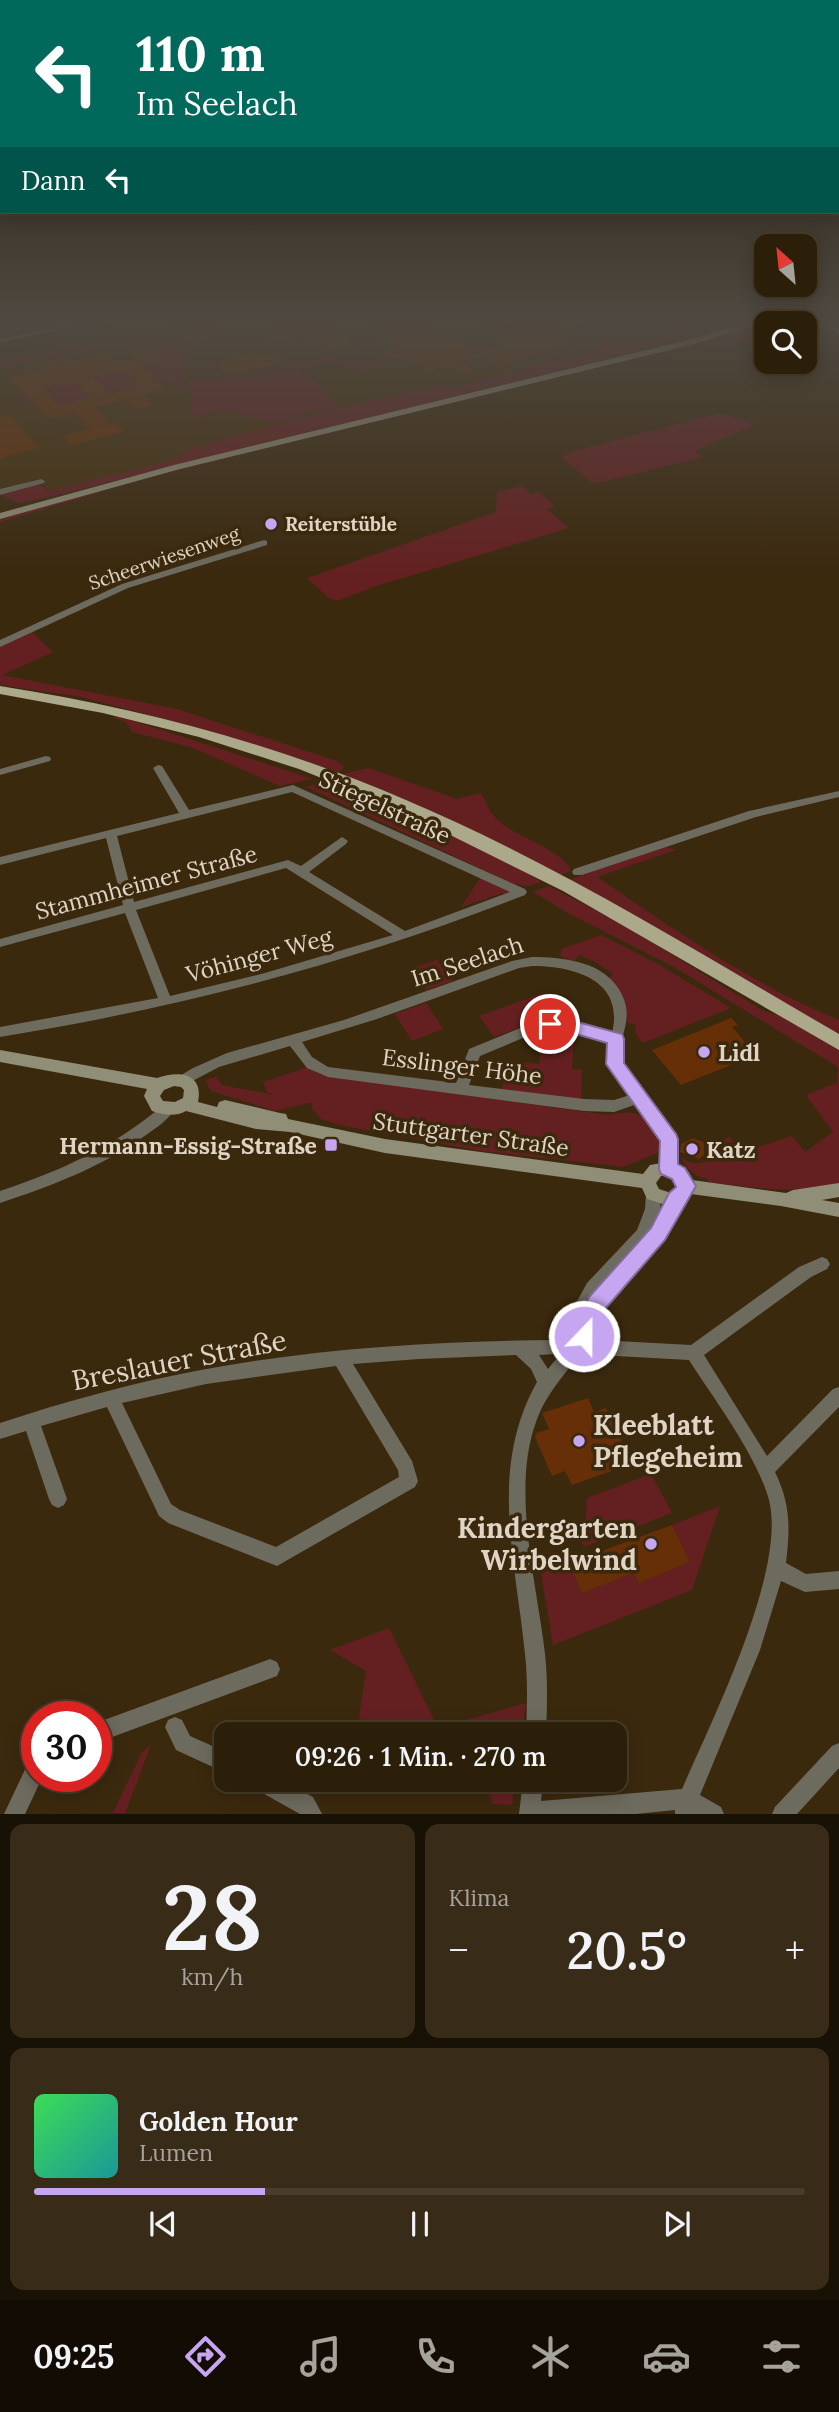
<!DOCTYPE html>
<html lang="de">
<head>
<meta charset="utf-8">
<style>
	body { margin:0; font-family:Lora,serif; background:#382c18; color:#f1f3f6; height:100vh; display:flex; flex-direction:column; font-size:26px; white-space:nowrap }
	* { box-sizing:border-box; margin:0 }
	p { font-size:23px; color:#a6a29c }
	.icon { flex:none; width:38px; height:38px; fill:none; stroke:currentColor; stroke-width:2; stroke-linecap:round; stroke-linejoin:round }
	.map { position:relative; height:1814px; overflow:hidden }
	.panel { display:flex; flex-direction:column; gap:10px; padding:10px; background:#181106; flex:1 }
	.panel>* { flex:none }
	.banner { position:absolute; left:0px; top:0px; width:840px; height:214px; box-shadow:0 4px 18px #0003,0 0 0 2px #483d2b; background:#00695c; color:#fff; overflow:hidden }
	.needle { width:46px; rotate:333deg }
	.tools { position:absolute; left:754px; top:234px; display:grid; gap:14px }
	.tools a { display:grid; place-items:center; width:63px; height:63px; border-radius:14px; background:#2c1f0a; box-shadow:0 4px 18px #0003,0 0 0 2px #483d2b; font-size:35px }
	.speed { position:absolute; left:21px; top:1701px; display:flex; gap:14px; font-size:35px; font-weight:700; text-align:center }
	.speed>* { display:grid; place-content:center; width:91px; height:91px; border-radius:50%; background:#2c1f0a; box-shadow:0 4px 18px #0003,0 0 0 2px #483d2b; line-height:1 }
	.speed .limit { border:10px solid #d22; background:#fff; color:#111 }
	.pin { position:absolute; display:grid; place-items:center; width:60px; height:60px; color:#fff; margin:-30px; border:4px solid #fff; border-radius:50%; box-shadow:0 2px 7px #0007 }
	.me { position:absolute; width:77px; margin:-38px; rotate:22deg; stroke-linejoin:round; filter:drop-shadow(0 0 5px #0008) }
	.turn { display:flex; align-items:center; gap:24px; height:147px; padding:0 21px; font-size:32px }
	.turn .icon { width:91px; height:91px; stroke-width:2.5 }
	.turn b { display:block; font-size:49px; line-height:60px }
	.then { display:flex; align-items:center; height:66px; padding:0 21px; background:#0003; gap:14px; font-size:26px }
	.big { font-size:52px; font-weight:600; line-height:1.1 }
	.panel .widget { flex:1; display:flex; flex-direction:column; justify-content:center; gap:10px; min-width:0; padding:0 24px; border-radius:14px; background:#382c18 }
	.panel .dial { align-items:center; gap:0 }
	.dial b { font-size:91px; line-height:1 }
	.song { display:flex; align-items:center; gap:21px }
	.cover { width:84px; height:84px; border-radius:10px; background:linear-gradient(135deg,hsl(130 70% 55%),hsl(180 70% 35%)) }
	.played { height:7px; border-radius:4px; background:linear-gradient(90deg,#c6a6f0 30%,#483d2b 30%) }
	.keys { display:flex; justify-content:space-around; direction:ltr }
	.heat { display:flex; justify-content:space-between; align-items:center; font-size:38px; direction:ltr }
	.panel .tiles { flex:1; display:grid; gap:10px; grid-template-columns:1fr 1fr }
	.widget:last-child { grid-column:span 2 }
	.trip { position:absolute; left:214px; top:1722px; width:413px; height:70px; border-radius:14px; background:#2c1f0a; box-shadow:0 4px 18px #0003,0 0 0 2px #483d2b; font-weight:600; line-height:70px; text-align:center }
	.dock { display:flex; height:112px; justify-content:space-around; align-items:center; background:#120c04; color:#a6a29c }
	.dock .icon { width:49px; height:49px }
	.dock .selected { color:#c6a6f0 }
	.dock b { font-size:32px; color:#f1f3f6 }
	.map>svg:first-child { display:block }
	.built { fill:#46300d }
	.green { fill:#642021 }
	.building { fill:#662f08; fill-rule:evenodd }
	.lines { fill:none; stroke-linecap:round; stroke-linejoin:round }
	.street { fill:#6d6b5d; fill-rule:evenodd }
	.secondary { fill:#908e77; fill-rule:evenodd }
	.primary { fill:#aca98b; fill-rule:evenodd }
	.route { fill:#c6a6f0; stroke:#816c9c; stroke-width:2 }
	.poi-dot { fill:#c6a6f0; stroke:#3b290e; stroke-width:2.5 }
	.labels { text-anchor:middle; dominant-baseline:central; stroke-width:7; stroke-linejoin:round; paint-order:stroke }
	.far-poi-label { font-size:19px; font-weight:bold; fill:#e0d4c5; stroke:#3b290e; text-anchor:start }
	.far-street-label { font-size:19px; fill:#e0d4c5; stroke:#3b290e }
	.street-label { font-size:23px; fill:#e0d4c5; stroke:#3b290e }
	.poi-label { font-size:23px; font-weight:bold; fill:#e0d4c5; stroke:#3b290e; text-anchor:start }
	.near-street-label { font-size:28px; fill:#e0d4c5; stroke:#3b290e }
	.near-poi-label { font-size:28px; font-weight:bold; fill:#e0d4c5; stroke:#3b290e; text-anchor:start }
</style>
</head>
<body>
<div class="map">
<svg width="839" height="1814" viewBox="0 0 839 1814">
	<rect width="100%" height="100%" fill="#3b290e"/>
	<path class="built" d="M132,321H575L627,350L50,491L38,479L0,489V357L76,341L78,338L73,334Z"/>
	<path class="green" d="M708,321H739L639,351L65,493L20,503L0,495L39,484L49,491L173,460L190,449C225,439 438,378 455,387L600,348V340L574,324L576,323L619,344Z
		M768,321H796L839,334V337L805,324H766V337L720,348L712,343L624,360L144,479L0,522V519L82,493L716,338Z
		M154,330L166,339L178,338L182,342L130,340L0,367V364Z
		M139,342L195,347L184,367L182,389L177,390L175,384L157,379L149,373L131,377L140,386L110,393L101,384L82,389L90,398L60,405L51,396L23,402L18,397L20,394L125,369L123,366L163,361L146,345L124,350L118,345Z
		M324,357L393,368H371L361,373C341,359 320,363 297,368L323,388L320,390L339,405L271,423L228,410L190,419L192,399L188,381L249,374L255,379L259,378L254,374Z
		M720,413L756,424L695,451L703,457L593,484L561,457L573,451Z
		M522,486L531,494L538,492L555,506L547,509L569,528L376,586L337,601L329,598L307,578L496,512L497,492Z
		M31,631L53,652L2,675L177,709L337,761L345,767L339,772L333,770L230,737L82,697L0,685V646Z
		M118,716L313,779L280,786L193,748L132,732L126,722L114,718Z
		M368,768L457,799L481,793C486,802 490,814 499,821C516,837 563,850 571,871L560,875L474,831L343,774Z
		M326,781L389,803L524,870L541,882L528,886L514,884L306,787Z
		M663,846L676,850L597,877C675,930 751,984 839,1020V1038L569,880Z
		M481,877L510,891L505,896L502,893L461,907Z
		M549,886L622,924L762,1010L785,1018L839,1049V1188C794,1192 752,1188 708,1182V1179C695,1176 687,1170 681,1158C693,1164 700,1166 711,1158L713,1148L729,1136L738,1149L749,1150L792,1136L805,1152L833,1132L808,1098V1094L837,1083L838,1067L674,967L568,913L533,892Z
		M601,935L656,963L731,1008L643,1043L635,1033L636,1025L628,1023L623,997L608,979L613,974L595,962L579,955L575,961L560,956L562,949Z
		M437,960L453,981L426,990L411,969Z
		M543,993L562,1019L547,1017L494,1037L479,1016Z
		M426,1003L443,1029L412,1041L395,1014Z
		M556,1026L574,1030L572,1069L582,1070L581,1100L502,1092L505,1061L539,1064L542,1028Z
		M308,1067L319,1074L607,1115C641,1109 642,1112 661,1139L660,1152L623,1167L481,1151L339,1125L321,1119L311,1108L313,1102L275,1111L211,1091L205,1080L216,1077L222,1085L275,1095L267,1092L263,1082Z
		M651,1474L672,1513L584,1547L576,1532L585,1528L587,1498Z
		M720,1506L692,1590L553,1645L541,1573L569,1563L582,1593L633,1573L639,1583L690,1562L672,1525Z
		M389,1628L438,1728L526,1703L522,1734H371L359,1717L366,1671L330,1650Z
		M151,1745L125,1813H113L142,1752Z
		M484,1780H516L512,1805L493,1804Z"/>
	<path class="building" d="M193,321H209L227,334L198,340L194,337L188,342L168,326Z
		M265,321H325L358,348L329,353L306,335L270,343L256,333L276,328Z
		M356,321H420L476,351L508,343L469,321H541L568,336L560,338L574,346L497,365L483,357L462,362L475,371L462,374L449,366L428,371L408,358L389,359L379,353L396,349Z
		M144,346L154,355L163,361L144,366L127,350Z
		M253,353L258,357L275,353L288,362L232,374L228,370L223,371L214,364L222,362L219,360Z
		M108,354L119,363L134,360L167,389L143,395L154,405L135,409L125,400L94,407L111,424L115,423L124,432L71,445L62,436L91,429L74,412L48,418L6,377L42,369L37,364L68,358L73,362ZM122,370L141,386L110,394L92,377ZM73,381L91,398L60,406L42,388Z
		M10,415L38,447L0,459V417Z
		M731,1018L738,1025L732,1027L756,1055L681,1085L652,1050Z
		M693,1138L709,1144L704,1147V1155L699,1159L680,1152L681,1144Z
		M588,1398L594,1412L606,1408L625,1448L610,1454L617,1469L572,1485L565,1471L552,1476L535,1437L536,1433L549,1429L542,1413Z
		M672,1525L690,1562L639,1583L633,1573L582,1593L569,1563Z"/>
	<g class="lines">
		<path class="street" d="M83,321H95L0,343V339Z
			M41,479L45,481L44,483L0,495V489Z
			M264,540L267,541V545L128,588L0,647V640L122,584Z
			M46,756L50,757L51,759L50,761L0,775V769Z
			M158,765L162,766L189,810L293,785L525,889L527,892L525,895C351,963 184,1007 0,1037V1027L158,998L125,913L0,947V939L123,905L106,838L0,865V857L179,813L153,768ZM292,792L510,892L405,931L309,872L346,844L348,841L342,837L301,866L288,860L134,902L117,836ZM286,868L393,935L265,973L170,996L136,910Z
			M839,791V797L756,817L582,875H574L572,872L574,869L749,811Z
			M532,957C561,957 598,961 616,985C641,1019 613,1039 622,1062C637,1100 695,1126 673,1173L668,1175L663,1173C659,1164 664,1154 663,1144C661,1129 646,1115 637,1104L614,1112L584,1111L328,1077L307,1068L290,1046L219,1067L183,1086L178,1085L176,1081L178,1077L193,1068L227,1053L344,1020L512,961ZM532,966C574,966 625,980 612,1033L560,1018L540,1020L469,1049L456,1083L328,1067L312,1057L302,1042L377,1019L519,968ZM560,1028L609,1042C604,1064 617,1079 630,1095L614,1100L584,1099L469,1085L480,1056L542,1030Z
			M167,1104L172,1106L174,1110C168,1120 156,1128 146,1135C102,1167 51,1186 0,1203V1191C60,1171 114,1147 162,1106Z
			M653,1188L658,1190C663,1199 660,1211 657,1221L671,1195L676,1193L681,1195L683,1199L663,1239L603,1308L593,1333L598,1340L691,1345L799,1267L822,1257L827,1259L830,1264L827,1269L811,1277L704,1355L767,1456L833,1389L839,1387V1407L775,1472C791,1505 790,1528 786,1563L806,1574L839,1571V1589L805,1592L781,1581L760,1650L700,1795L721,1807L724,1814H675V1810L636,1814H519L523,1780H543L541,1801L682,1789C711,1722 787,1571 769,1500C757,1456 714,1399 689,1360L598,1355C593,1367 582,1373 569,1368C555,1386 543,1401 536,1422C511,1490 537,1584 545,1654C548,1681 547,1708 546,1734H526C527,1707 528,1681 525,1654C516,1561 488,1469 537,1382L531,1369L516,1355L419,1359L353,1364L412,1461L418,1481L415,1487L277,1566L168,1523L159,1516L107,1407L41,1426L67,1499L64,1505L58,1508L52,1505L49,1499L26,1431L0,1439V1423C67,1401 135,1382 206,1369C321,1348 439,1341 556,1340L587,1283L637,1230L645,1209L646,1194L648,1190ZM578,1340L583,1344V1351L579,1355H575L571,1351V1345L574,1341ZM555,1354L557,1358L548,1369L539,1355ZM336,1366L398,1470L399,1477L276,1547L180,1510L171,1504L122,1403L206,1384Z
			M270,1659L277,1662L280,1669L277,1676L96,1743V1723Z
			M175,1717L182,1720L190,1736L226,1752V1773L176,1750L165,1727L168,1720Z
			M839,1743V1768L797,1814H772L775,1807L832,1746Z
			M37,1756V1776H43L25,1814H4L30,1759Z
			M249,1780H280L313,1797L322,1814H300L252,1787Z"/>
		<path class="secondary" d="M754,321H766L694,344L180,469L0,519V513L174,465L688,340Z
			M808,321H819L839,328V333Z
			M0,1050L157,1078C179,1070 204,1073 198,1102L217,1107L219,1102L225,1100L280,1113L286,1114L288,1119L385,1139L643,1174L650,1165L668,1162L689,1172L692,1180L786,1193L793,1190L839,1183V1197L822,1200L839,1203V1217L781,1206L691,1194L688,1200L672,1207L647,1199L642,1188L385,1153L290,1132L256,1129L186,1111C176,1117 163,1115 152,1111L144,1096L147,1089L0,1062ZM174,1086L181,1087L184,1090L183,1098L175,1102L163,1101L160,1096L164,1090ZM661,1176H666L676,1181V1190L671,1193L659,1189L656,1183Z"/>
		<path class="primary" d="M0,686C140,708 276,744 406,800C557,864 697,952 839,1034V1050L563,891L396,808L299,769L199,737L103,713L0,694Z"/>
	</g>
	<linearGradient id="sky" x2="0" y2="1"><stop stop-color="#201708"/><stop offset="0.56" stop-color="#4f4941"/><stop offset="1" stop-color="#4f4941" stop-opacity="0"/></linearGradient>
	<rect width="839" height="575" fill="url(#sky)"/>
	<path class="route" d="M559,1017L622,1034L624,1039V1063L676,1134L678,1139V1164L685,1168L696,1186L665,1240L605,1309L592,1342L584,1345L577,1342L574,1336L589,1297L651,1228L669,1193L676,1187L672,1179L661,1174L659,1169L660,1141L606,1064L607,1043L559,1029H544L542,1024L544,1020Z"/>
	<g class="poi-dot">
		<circle cx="271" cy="524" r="7"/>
		<circle cx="704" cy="1052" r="7"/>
		<rect x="324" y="1138" width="14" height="14" rx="3.5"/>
		<circle cx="692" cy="1149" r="7"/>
		<circle cx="579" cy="1441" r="7"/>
		<circle cx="651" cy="1544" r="7"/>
	</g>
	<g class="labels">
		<g class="far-poi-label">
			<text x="285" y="524">Reiterstüble</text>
		</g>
		<g class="far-street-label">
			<text transform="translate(164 558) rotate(-19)">Scheerwiesenweg</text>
		</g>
		<g class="street-label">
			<text transform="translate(385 807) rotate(25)">Stiegelstraße</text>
			<text transform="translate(146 882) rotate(-15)">Stammheimer Straße</text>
			<text transform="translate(259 955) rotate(-15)">Vöhinger Weg</text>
			<text transform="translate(467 961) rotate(-18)">Im Seelach</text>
			<text transform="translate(462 1066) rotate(7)">Esslinger Höhe</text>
			<text transform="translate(471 1134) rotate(8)">Stuttgarter Straße</text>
		</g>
		<g class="poi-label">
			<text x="718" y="1052">Lidl</text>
			<text x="317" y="1145" text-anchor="end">Hermann-Essig-Straße</text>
			<text x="706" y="1149">Katz</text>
		</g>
		<g class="near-street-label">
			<text transform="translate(179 1360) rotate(-11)">Breslauer Straße</text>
		</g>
		<g class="near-poi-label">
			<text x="593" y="1425">Kleeblatt<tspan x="593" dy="32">Pflegeheim</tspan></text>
			<text x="637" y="1528" text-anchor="end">Kindergarten<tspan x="637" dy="32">Wirbelwind</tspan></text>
		</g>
	</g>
</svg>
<div class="tools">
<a><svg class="needle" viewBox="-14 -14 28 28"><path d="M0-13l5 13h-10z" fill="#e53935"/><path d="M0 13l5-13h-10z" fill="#a6a29c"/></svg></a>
<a><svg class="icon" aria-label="search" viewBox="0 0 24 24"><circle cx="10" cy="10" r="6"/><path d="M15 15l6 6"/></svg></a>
</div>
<div class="speed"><div class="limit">30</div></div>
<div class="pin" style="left:550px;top:1024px;background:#d93025"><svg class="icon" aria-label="arrive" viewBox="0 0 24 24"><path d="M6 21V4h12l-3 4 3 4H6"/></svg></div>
<svg class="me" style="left:584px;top:1336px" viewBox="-20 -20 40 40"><circle r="17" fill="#c6a6f0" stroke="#fff" stroke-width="3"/><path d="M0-11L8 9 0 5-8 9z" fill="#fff"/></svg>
<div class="trip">09:26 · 1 Min. · 270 m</div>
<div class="banner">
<div class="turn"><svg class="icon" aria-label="left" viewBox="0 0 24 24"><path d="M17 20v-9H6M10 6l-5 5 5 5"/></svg><div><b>110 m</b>Im Seelach</div></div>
<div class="then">Dann<svg class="icon" aria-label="left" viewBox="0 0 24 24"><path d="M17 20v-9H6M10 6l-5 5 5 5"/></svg></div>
</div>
</div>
<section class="panel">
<div class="tiles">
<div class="widget dial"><b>28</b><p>km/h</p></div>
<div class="widget"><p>Klima</p>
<div class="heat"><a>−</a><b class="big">20.5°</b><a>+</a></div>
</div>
<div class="widget">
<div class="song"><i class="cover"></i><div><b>Golden Hour</b><p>Lumen</p></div></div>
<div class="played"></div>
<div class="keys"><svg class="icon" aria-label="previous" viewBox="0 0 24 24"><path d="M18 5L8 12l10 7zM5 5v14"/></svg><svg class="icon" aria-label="pause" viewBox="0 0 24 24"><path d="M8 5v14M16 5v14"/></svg><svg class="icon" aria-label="next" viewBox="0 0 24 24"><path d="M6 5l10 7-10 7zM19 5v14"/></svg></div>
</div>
</div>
</section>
<nav class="dock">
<b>09:25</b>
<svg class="icon selected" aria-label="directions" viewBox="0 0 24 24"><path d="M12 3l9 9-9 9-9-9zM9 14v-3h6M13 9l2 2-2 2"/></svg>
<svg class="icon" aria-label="music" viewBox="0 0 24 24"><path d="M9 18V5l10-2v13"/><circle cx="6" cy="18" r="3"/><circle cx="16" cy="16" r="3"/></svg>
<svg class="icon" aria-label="phone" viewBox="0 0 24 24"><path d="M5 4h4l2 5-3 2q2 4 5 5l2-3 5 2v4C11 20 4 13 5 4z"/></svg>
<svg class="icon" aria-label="climate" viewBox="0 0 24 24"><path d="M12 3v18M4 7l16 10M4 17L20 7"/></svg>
<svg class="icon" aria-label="car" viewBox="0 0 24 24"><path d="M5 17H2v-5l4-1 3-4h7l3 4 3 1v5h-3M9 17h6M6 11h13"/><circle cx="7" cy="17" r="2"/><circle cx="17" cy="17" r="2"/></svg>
<svg class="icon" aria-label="filters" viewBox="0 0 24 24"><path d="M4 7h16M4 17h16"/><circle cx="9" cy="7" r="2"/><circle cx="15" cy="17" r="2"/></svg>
</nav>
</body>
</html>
